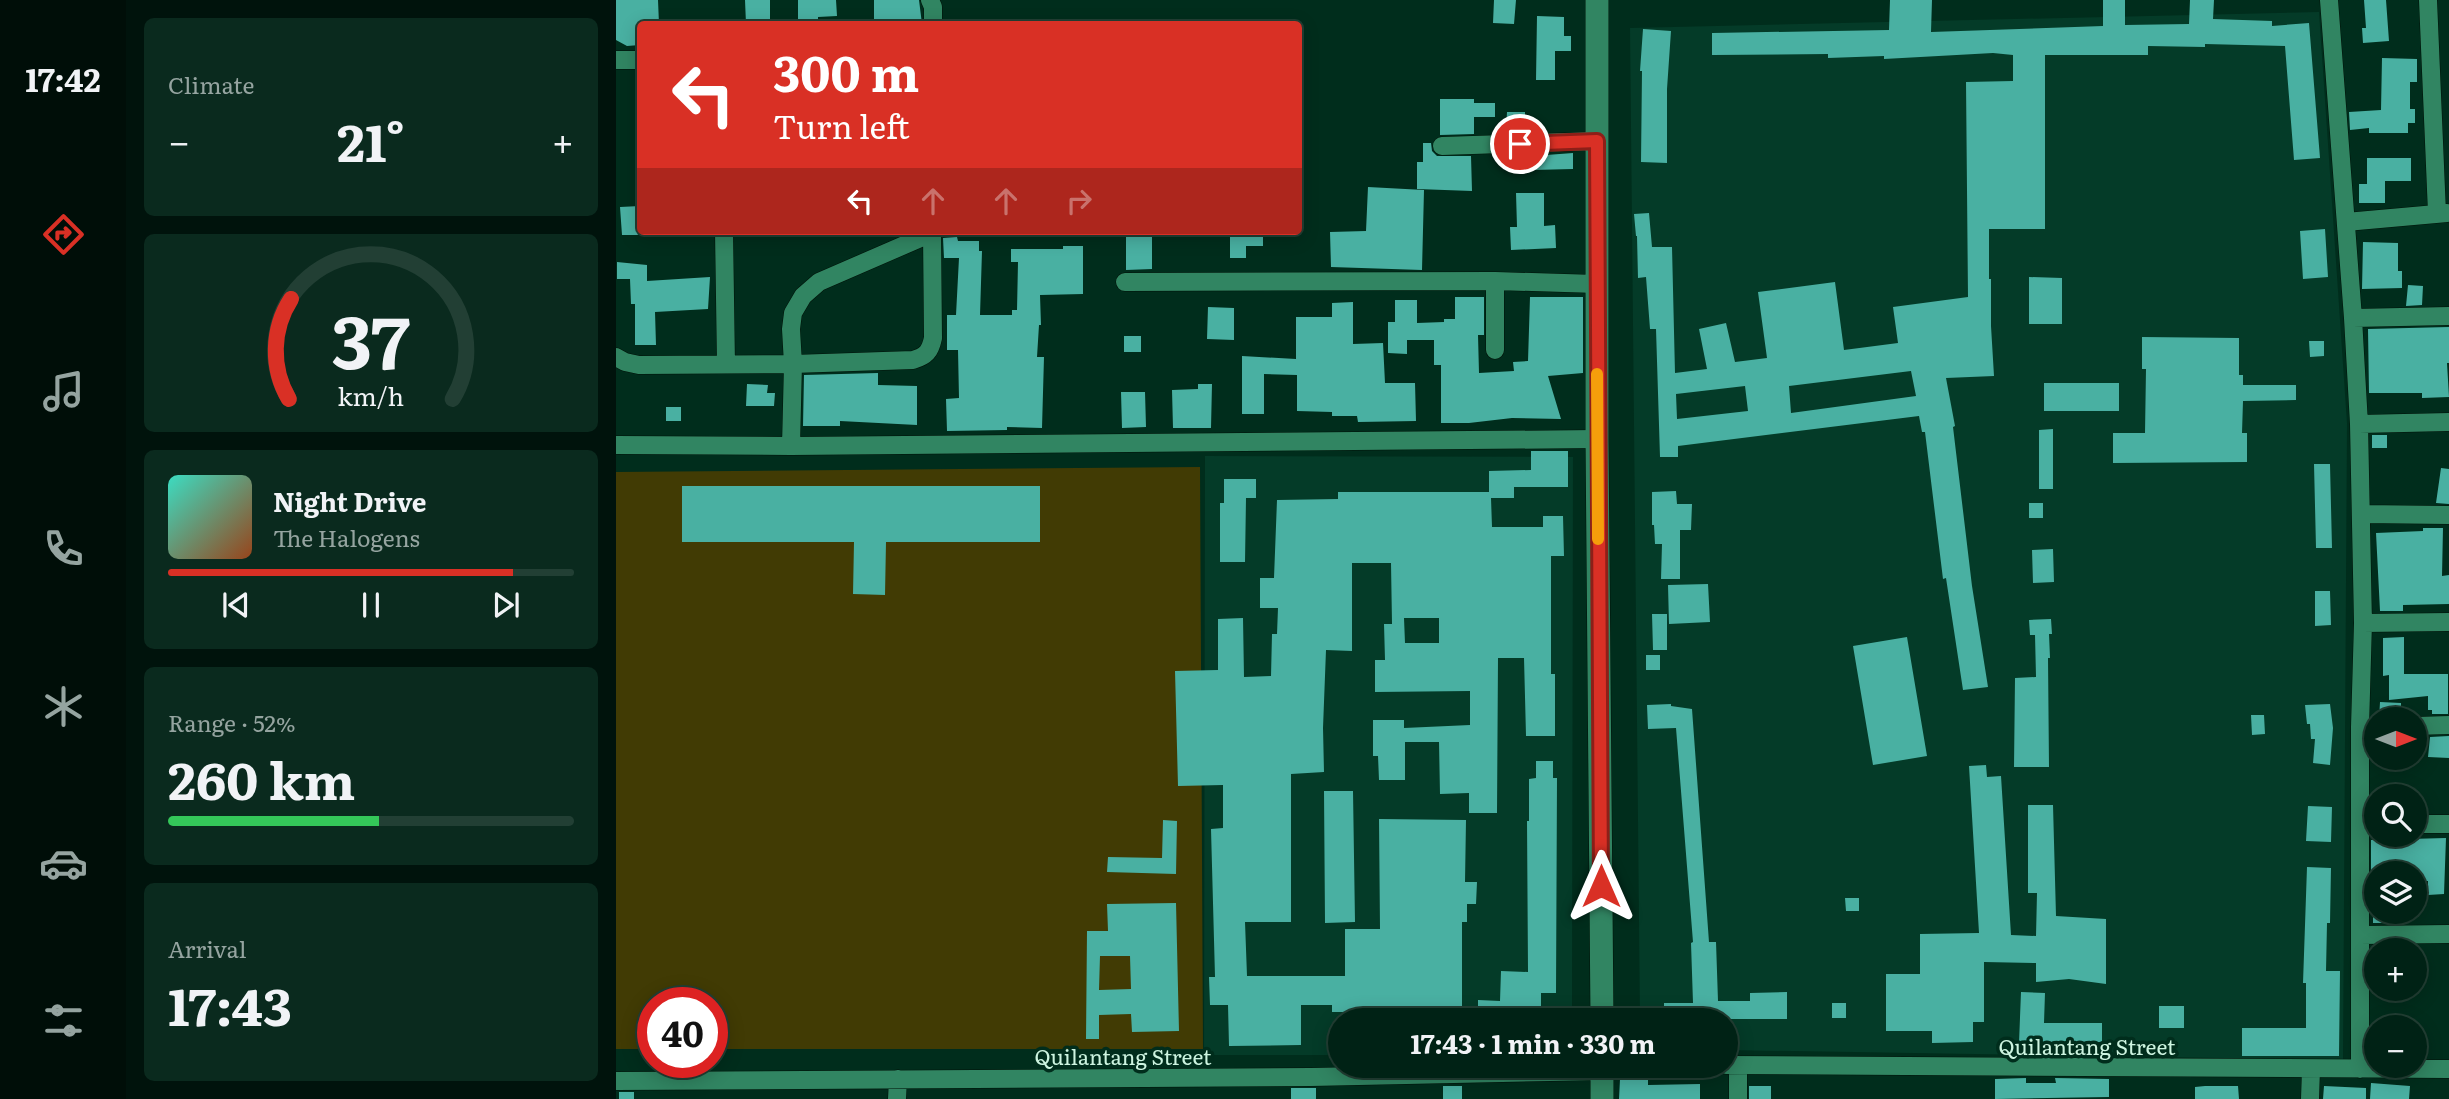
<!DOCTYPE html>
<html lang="en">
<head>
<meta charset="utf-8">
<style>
	body { margin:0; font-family:Literata,serif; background:#0a2a1e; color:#f1f3f6; height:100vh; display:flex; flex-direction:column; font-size:26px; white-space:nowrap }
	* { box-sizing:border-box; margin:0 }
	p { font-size:23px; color:#95a4a0 }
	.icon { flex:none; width:38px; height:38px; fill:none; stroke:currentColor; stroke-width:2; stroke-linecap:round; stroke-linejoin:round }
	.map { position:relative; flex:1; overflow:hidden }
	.panel { display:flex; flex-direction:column; gap:18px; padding:18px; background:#00130c; width:490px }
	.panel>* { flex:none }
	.hud { position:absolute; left:21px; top:21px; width:665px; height:214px; border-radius:7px; box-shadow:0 4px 18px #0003,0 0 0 2px #223f34; background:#d93025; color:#fff; overflow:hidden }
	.needle { width:46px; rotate:90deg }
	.tools { position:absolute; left:1748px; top:707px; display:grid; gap:14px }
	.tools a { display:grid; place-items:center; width:63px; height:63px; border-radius:50%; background:#002215; box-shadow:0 4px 18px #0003,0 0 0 2px #223f34; font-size:35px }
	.speed { position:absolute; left:21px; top:987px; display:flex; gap:14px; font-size:35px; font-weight:700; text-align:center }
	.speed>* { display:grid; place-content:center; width:91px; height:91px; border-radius:50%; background:#002215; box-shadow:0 4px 18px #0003,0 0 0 2px #223f34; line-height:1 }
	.speed .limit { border:10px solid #d22; background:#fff; color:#111 }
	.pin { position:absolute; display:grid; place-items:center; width:60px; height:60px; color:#fff; margin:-30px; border:4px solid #fff; border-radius:50%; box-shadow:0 2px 7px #0007 }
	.me { position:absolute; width:77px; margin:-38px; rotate:0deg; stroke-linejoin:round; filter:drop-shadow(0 0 5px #0008) }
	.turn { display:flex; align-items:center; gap:24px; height:147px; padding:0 21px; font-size:32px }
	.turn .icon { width:91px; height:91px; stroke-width:2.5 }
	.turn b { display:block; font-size:49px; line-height:60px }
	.lanes { display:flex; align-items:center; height:66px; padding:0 21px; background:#0003; justify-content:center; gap:35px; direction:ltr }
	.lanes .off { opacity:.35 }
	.big { font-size:52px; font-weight:700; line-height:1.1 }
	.panel .widget { flex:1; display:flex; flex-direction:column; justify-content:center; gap:10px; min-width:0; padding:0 24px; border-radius:10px; background:#0a2a1e }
	.panel .dial { align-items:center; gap:0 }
	.dial svg { height:182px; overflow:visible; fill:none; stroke:#223f34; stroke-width:7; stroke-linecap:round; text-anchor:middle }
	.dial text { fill:#f1f3f6; stroke:none }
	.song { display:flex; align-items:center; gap:21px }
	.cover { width:84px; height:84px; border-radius:10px; background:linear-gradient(135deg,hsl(170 70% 55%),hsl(20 70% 35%)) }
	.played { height:7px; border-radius:4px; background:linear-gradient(90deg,#d93025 85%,#223f34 85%) }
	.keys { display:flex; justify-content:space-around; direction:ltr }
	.heat { display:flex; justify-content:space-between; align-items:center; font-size:38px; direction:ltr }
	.charge { height:10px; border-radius:5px; background:linear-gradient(90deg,#34c759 52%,#223f34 0) }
	.trip { position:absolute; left:712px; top:1008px; width:410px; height:70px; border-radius:35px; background:#002215; box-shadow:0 4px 18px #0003,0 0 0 2px #223f34; font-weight:700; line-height:70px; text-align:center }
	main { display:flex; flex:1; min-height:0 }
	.tab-bar { display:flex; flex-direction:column; width:126px; justify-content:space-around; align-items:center; background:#000e08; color:#95a4a0 }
	.tab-bar .icon { width:49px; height:49px }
	.tab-bar .active { color:#d93025 }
	.tab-bar b { font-size:32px; color:#f1f3f6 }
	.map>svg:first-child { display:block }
	.built { fill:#043b28 }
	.green { fill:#413b04 }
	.building { fill:#49b0a2; fill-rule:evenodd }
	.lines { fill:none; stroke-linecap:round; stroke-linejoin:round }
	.minor-casing { stroke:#001309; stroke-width:19 }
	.tertiary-casing { stroke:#001309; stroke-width:24 }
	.minor { stroke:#318562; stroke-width:18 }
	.tertiary { stroke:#318562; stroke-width:23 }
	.route-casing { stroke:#8d1f18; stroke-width:18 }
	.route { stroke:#d93025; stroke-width:12 }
	.slow { stroke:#f59e0b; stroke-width:12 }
	.labels { text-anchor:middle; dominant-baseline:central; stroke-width:7; stroke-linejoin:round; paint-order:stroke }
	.street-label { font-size:21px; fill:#cdf4e0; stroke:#002d1c }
</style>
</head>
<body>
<main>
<nav class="tab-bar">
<b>17:42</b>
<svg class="icon active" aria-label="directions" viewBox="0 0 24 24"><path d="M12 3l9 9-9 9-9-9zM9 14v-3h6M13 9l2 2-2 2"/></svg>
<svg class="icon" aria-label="music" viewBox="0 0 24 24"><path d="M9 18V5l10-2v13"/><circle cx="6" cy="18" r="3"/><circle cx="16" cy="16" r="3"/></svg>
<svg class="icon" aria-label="phone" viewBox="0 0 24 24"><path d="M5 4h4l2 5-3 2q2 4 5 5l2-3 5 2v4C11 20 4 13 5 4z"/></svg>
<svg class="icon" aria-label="climate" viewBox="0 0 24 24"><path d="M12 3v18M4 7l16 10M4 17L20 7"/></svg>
<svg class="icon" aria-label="car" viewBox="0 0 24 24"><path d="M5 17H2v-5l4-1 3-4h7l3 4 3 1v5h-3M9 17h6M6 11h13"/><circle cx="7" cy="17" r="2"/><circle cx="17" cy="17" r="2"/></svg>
<svg class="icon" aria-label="filters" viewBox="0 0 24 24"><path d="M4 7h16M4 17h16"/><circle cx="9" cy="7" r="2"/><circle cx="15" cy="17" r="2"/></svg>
</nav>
<section class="panel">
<div class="widget"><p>Climate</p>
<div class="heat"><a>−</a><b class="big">21°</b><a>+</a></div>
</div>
<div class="widget dial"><svg viewBox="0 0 100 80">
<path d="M14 69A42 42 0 1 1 86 69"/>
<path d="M14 69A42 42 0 0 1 15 25" stroke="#d93025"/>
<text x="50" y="56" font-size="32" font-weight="700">37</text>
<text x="50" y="72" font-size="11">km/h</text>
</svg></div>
<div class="widget">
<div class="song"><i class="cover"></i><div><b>Night Drive</b><p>The Halogens</p></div></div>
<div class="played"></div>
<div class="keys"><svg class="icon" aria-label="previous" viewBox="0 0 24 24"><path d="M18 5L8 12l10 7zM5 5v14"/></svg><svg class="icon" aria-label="pause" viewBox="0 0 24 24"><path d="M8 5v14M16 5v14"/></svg><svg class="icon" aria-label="next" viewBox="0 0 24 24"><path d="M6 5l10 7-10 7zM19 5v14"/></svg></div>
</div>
<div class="widget"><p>Range · 52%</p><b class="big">260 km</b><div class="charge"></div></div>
<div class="widget"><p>Arrival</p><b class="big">17:43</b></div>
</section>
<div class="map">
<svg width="1833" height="1099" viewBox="0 0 1833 1099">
	<rect width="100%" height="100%" fill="#002d1c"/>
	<path class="built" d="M1703,12L1731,423L1727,1060L1110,1050V1020H1024L1014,28Z
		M589,456L957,457L956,1020H724V1055H588Z"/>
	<path class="green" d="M584,467L587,1049H96V1003H37V1049H0V472Z"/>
	<path class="building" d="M0,0H42L43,24H24V45L11,46L0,40Z
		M129,0H154V24H130Z
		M182,0H220L221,16L202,17V24H182Z
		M258,0H303L306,24H258Z
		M878,0H900L898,24L877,23Z
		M1274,0H1316L1315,32L1487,26V0H1509V25L1573,24L1574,0H1598L1597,19L1656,21V26L1693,23L1704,158L1678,160L1669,46L1589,44V47L1532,46V55H1429V229H1373V279H1375V326L1378,376L1330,378L1339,426L1337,427L1356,586L1372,687L1347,690L1330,578L1327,579L1309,432H1306L1303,416L1062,446V457H1044L1040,329H1034L1030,277L1022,278L1021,236H1020L1018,214L1033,213L1036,247H1056L1059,373L1091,369L1083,329L1110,323L1119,362L1151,358L1142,292L1219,282L1228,350L1282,343L1277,307L1352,297L1350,82L1397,81V55L1377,53L1268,59V56L1212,58V54L1096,55V33L1273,30ZM1295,371L1300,396L1175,413L1173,386ZM1129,386L1132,411L1061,419L1060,394Z
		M1748,0H1770L1773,41L1747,43L1746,28H1750Z
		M921,16L948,17V36H955V51H939V80H920Z
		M1027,29L1055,31L1051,89V163L1025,162L1026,71H1024Z
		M1766,58L1801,59V82H1794V109H1799V123H1792V133H1753V128L1734,130L1733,112L1765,110Z
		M824,99H858V103H879V117H858V134L824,135Z
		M891,112H909V131H890Z
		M807,143H815L816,151L821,156H855L856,191L801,189V162H807Z
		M957,153V169L917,170V156Z
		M1751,158H1795V181H1769V203H1743V184H1751Z
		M752,187L808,190L806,270L715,267L714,232L750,231Z
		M900,193H928V226L939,225L940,248L895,250L894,227H901Z
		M24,206V235H6L4,207Z
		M1709,229L1712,277L1687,279L1684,231Z
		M614,231H647V246H630V258H614Z
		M510,232H536V269L510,270Z
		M341,237L342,241H363V251H366L364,315H396V310H401L402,262H395V249H447V246H467V294L424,295L425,325H423L421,357H428L426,428L391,427V430L331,431L330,399L343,398L342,350H331V315H340L343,258H328L327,238Z
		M1747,242L1782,243V271H1786V288L1746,289Z
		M1,262L31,265V281L94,277L92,309L39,312L40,345H19V304H15L14,279H1Z
		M1413,277L1446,278V324H1413Z
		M1792,285L1807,286L1806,305L1790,306Z
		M839,297H868V335H862L863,373L898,371L897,362L912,361L914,297H967V373L932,376L945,419L896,418L853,423H825V365H818V340H791V354L772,353V322H779V300H801V323L828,322V319H839Z
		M737,302V344L767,343L769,383H799L800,421L742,422L741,416H716V412L681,411V375L648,374V414H626V356L680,359V317H716V303Z
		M592,307L618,308V340L591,339Z
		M1833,327V363H1831L1833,397L1806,398V393H1753L1752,329Z
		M508,336H525V352H508Z
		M1526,337L1623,338V375H1627V385H1680V400L1627,401L1626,433H1631V462L1497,463V433H1529L1530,369H1526Z
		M1693,341H1708V356L1694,357Z
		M262,373V385L301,386V425L224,421V426H187L188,375Z
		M1428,383H1503V411H1428Z
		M131,384L152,385L151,393H159L158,406H130Z
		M582,384H596L595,428H557L556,390L582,389Z
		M505,392H529L530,427L506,428Z
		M50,407H65V421H50Z
		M1437,429V489H1423V430Z
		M1756,435H1771V448H1756Z
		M915,451H952V487H898V498H875L876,527H927V516H947L948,556H935V674H939V736H910L908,658H882L881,813H853V793L824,794L823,742H789V780H763L762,756H757V720H788V728L854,725V691L759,692V660H769L768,624H776L775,563H736V651L710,650L707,728L708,772L675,774V922H629L631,976H729V929H764L763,819L850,820L849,882H861L860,904H851V922H846V1012H716V1005H685V1045L613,1046L612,1005H594L593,977H599L595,829L607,828V785L562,786L559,671L602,670V619L627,618L628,677L655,676L656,634H661L662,608H644V578H658L661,500L722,499V492H873V471L915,470ZM788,618H823V643H789Z
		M1698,464H1714L1716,548H1700Z
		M1825,468L1833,469V504L1820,503Z
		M608,479H640V498H630L629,562H604V503H608Z
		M66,486H424V542H270L269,595L237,594L238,542H66Z
		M1060,491L1061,504H1076L1075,530H1064V579H1045L1046,544H1039L1038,525H1036V492Z
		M1413,503H1427V518H1413Z
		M1807,528H1827L1826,576L1833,575V604L1787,605V611H1764L1760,533L1807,531Z
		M1437,549L1438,582L1417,583L1416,550Z
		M1092,584L1094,622L1053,624L1052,585Z
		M1699,591H1714L1715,625L1699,626Z
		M1036,614H1051V650H1037Z
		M1435,619L1436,634H1433L1434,658H1432L1433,767H1398L1399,678L1420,677L1419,635H1414L1413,620Z
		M1291,637L1311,756L1257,765L1237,646Z
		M1788,637V674H1832V714H1816V710H1812V696L1773,700V675L1767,676V638Z
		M1030,655H1044V670H1030Z
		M1764,702L1785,703V718L1763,719Z
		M1055,704V706L1076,709L1093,942H1100L1102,1001H1134V993L1171,992V1019H1048V1003H1077L1075,943L1077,942L1060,728L1032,729L1031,705Z
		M1714,704L1717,728L1714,765L1697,763L1699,739H1695L1694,724H1691L1689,705Z
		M1635,715H1648L1649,734L1636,735Z
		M1833,736V758L1812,757L1814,737Z
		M920,761H937V778H941L940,993H925V1020H862V1000L884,1001L885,971L912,972L911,821H913V779L920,778Z
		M1370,765L1371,777L1385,776L1395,935L1420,936L1421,893H1412V805H1437L1440,916L1490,919V984L1453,979L1420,982V963L1368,962V1022H1357V1042L1316,1043V1031H1270V974H1304V934L1363,933L1353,766Z
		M708,791H737L739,922L709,923Z
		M1692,806L1716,807L1715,842L1690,841Z
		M547,820L561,821L560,874L491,872L492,857L546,858Z
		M1830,838L1828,894L1812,895V881H1799V873H1755V840Z
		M1691,867L1715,868L1714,923H1711L1710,971H1724L1723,1056H1626V1028H1690V983H1687Z
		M1229,898H1243V911H1230Z
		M560,903L563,1031L516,1032L515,1014L483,1015V1039H470L471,931H492L491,904ZM484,956H514L515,989L483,990Z
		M1757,912H1792V923H1757Z
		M1405,992L1429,993L1428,1023H1486V1042L1403,1043Z
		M1216,1003H1230V1018H1216Z
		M1543,1006H1568V1028H1543Z
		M1010,1078L1032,1079V1085L1084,1084V1099H1003L1004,1079Z
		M1410,1078V1083H1440L1439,1078L1493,1079V1097L1379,1099V1079Z
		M1755,1083L1794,1086L1793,1099H1754Z
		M827,1086H846V1099H827Z
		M1133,1086H1155V1099H1133Z
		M1589,1086H1622L1623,1099H1579V1087Z
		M1708,1086L1750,1088V1099H1707Z
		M675,1088H700V1099H675Z
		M3,1092H18V1099H3Z"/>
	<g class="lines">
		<g class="minor-casing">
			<path id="minor" d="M314,0L317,7V24
				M1713,0L1737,318L1743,424L1747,623L1744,727V1069
				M1812,0L1821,213
				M0,60H24
				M826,146L981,141
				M1730,222L1831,213
				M108,231L110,364
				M509,282L879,281L981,284
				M1737,318L1833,316
				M879,350V281
				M0,357L9,362L23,365L177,364L297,360C310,356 314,352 317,338L316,231
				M1743,424L1833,422
				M0,445L175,446L981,439
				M175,446L177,364L175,329L177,313L187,296L203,282L316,233
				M1745,514L1833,515
				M1747,623L1833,622
				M1799,726L1833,725
				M1799,824H1833
				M1744,935L1833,934
				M1110,1065L1833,1069
				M0,1081L695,1077L986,1071L1014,1066
				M281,1099L282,1079
				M1122,1099V1065
				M1694,1099L1695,1069"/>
		</g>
		<g class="tertiary-casing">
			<path id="tertiary" d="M981,0V439L986,1020
				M986,1066V1099"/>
		</g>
		<use href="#minor" class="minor"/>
		<use href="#tertiary" class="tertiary"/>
	</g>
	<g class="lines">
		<g class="route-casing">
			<path id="route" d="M904,144L981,141L985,886"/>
		</g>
		<use href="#route" class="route"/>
		<path class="slow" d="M981,374L982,539"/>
	</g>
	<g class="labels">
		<g class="street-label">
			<text x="1471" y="1045">Quilantang Street</text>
			<text x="507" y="1055">Quilantang Street</text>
		</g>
	</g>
</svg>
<div class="tools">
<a><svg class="needle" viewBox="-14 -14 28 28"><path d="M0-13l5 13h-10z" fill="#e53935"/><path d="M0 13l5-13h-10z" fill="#95a4a0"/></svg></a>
<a><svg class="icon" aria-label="search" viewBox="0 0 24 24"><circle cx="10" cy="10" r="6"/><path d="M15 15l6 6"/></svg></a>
<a><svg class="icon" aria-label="layers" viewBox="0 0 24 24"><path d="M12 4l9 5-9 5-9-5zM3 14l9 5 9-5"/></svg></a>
<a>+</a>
<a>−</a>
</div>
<div class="speed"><div class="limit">40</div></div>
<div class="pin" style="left:904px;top:144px;background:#d93025"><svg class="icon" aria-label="arrive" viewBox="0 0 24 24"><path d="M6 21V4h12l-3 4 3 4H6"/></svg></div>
<svg class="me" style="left:985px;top:886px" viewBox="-20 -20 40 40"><path d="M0-17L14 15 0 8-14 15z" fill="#d93025" stroke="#fff" stroke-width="4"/></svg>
<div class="trip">17:43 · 1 min · 330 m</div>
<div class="hud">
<div class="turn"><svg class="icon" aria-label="left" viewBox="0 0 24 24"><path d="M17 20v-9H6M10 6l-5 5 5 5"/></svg><div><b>300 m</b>Turn left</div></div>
<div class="lanes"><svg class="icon" aria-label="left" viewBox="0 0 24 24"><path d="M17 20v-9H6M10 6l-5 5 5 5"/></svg><svg class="icon off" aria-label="ahead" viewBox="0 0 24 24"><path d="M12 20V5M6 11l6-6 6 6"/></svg><svg class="icon off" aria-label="ahead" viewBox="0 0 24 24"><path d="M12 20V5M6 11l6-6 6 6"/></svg><svg class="icon off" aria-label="right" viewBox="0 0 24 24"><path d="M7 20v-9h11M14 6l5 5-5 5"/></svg></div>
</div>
</div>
</main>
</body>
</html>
